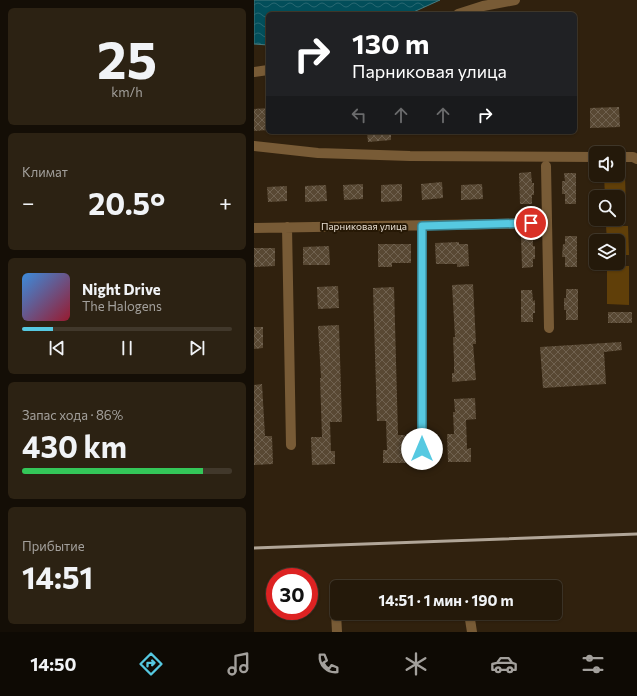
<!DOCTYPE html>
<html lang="ru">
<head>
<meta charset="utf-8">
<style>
	body { margin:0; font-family:Commissioner,sans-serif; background:#2c2213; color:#f1f3f6; height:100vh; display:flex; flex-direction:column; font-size:15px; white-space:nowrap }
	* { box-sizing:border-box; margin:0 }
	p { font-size:13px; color:#a3a09c }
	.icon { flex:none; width:22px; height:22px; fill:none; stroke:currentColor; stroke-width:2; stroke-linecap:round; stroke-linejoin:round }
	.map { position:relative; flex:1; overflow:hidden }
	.side { display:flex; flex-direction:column; gap:8px; padding:8px; background:#140e06; width:254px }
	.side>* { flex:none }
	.guide { position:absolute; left:12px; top:12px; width:311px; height:122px; border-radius:6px; box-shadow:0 1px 3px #0004,0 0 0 1px #41382b; background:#202124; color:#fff; overflow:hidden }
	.controls { position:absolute; left:335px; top:146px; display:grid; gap:8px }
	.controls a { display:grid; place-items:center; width:36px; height:36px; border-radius:6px; background:#24190a; box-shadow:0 1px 3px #0004,0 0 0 1px #41382b; font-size:20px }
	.speed { position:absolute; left:12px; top:568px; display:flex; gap:8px; font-size:20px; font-weight:700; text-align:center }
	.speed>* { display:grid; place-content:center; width:52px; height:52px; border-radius:50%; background:#24190a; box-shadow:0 1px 3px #0004,0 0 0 1px #41382b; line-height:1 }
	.speed .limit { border:6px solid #d22; background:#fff; color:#111 }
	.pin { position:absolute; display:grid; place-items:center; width:34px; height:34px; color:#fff; margin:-17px; border:2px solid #fff; border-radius:50%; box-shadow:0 1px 4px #0007 }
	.me { position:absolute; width:44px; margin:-22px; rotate:0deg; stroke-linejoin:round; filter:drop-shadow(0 0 3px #0008) }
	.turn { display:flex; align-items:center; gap:14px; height:84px; padding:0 20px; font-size:18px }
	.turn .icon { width:52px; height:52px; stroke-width:2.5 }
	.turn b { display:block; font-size:28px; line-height:34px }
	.lanes { display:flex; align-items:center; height:38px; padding:0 20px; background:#0003; justify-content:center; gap:20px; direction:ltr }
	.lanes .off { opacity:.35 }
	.big { font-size:30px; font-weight:700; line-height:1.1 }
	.side .widget { flex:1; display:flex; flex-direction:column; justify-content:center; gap:6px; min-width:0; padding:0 14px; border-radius:6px; background:#2c2213 }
	.side .dial { align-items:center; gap:0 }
	.dial b { font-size:52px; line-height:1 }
	.song { display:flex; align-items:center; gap:12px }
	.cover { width:48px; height:48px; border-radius:6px; background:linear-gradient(135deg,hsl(210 70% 55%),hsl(350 70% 35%)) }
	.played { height:4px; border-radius:2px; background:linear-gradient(90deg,#56c9e1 15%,#41382b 15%) }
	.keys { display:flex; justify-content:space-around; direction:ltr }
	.heat { display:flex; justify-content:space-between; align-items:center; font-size:22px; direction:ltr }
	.charge { height:6px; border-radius:3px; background:linear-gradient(90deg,#34c759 86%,#41382b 0) }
	.trip { position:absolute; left:76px; top:580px; width:232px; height:40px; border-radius:6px; background:#24190a; box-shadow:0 1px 3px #0004,0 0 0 1px #41382b; font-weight:700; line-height:40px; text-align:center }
	.tab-bar { display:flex; height:64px; justify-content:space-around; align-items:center; background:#0e0a04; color:#a3a09c }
	.tab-bar .icon { width:28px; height:28px }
	.tab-bar .selected { color:#56c9e1 }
	.tab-bar b { font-size:18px; color:#f1f3f6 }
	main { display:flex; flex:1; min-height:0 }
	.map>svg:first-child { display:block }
	.park { fill:#603f09 }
	.water { fill:url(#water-waves); stroke:#46797d }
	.building { fill:url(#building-cross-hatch) }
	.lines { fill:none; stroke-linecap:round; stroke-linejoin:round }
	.minor { stroke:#785b36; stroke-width:10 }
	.rail { stroke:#b1a698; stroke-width:3 }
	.route-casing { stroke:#388392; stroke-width:10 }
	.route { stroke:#56c9e1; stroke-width:7 }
	.labels { text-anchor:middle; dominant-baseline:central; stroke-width:4; stroke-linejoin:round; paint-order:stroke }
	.street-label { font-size:10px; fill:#e5dcd0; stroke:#261805 }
</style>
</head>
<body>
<main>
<section class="side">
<div class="widget dial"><b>25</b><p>km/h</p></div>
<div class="widget"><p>Климат</p>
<div class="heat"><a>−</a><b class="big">20.5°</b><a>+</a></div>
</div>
<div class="widget">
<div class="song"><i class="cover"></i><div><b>Night Drive</b><p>The Halogens</p></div></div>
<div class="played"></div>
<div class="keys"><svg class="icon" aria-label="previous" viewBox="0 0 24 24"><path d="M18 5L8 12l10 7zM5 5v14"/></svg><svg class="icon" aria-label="pause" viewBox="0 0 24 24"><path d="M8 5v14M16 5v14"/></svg><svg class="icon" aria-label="next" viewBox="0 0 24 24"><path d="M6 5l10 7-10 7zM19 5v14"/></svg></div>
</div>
<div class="widget"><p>Запас хода · 86%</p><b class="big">430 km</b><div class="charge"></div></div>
<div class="widget"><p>Прибытие</p><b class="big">14:51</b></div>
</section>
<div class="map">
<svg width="383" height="632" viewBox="0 0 383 632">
	<defs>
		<pattern id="water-waves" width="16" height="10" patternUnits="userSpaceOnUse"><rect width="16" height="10" fill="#024e5a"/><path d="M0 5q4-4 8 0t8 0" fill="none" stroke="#276771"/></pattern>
		<pattern id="building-cross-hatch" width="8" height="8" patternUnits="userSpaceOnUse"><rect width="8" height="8" fill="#584833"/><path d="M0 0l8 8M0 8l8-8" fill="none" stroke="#706250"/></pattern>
	</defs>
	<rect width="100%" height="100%" fill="#30210e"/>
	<path class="park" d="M364,166L371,174L372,212L364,213V197H351L350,175H364Z
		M352,226H374L375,255H364V241H353Z
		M353,266H375V305L353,304Z"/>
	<path class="water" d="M0,0H186L155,14H14V45L0,44Z"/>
	<path class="building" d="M365,107L366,127L336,128V108Z
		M14,108V130L0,131V109Z
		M113,132H137V140L114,142Z
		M277,172L278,183H280V195H278V204H266L265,173Z
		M310,173H322V204H311V194H308V181H311Z
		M188,182L189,198L168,200L167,184Z
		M109,184V199L90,200L89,185Z
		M148,184V201L127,202V185Z
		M228,184L229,199L207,200V185Z
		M72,185L73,201L51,202V186Z
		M33,186V201L14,202L13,187Z
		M267,236H279V246H281V259H279V267L268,268Z
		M311,236H323V267H311V257H308L309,244H311Z
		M205,242V244H214L215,266L203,267V264H182L181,243Z
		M124,244H157V263H138V267H124Z
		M75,246L76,265H49V247Z
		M0,248H21V266L0,267Z
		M219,284L222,344H219L222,380L198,382V373H200V360L199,337H201L198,285Z
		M84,286L85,308L64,309L63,287Z
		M140,287L144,435H151L152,463H129V450H133L132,421H123L119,288Z
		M312,289H324V320H312V310H310V298H312Z
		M267,290H278L279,301L281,300V313H279V322H267Z
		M354,312H378V323H354Z
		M85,325L88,422H76L77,451H81V464L58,465L57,437H68L66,378H67L64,326Z
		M0,327H9V348L0,349Z
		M367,342L368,350L350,352L352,384L289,388L286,347Z
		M8,384L11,436H18L19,464L0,465V385Z
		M221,398L222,419L212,420L213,449L217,448V462H194L193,434H200L199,412H201L200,399Z"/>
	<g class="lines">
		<path class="minor" d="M204,14L229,6L261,0
			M0,72L14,70
			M0,146L64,153L156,156L342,157
			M364,157H379L383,159
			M292,166L295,328
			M168,226V449
			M33,227L37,445
			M0,228L293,223
			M82,613L83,632
			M215,613L218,632"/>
		<path class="rail" d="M0,548L383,534"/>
	</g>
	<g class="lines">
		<g class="route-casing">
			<path id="route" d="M168,449V226L277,223"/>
		</g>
		<use href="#route" class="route"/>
	</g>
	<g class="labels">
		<g class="street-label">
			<text x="110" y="226">Парниковая улица</text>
		</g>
	</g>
</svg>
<div class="controls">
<a><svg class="icon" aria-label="sound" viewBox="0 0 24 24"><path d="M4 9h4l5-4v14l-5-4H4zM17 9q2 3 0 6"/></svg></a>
<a><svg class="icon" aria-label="search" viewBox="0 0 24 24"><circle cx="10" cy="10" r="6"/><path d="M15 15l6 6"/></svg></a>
<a><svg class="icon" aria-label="layers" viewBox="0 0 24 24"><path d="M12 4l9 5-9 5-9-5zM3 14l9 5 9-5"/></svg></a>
</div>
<div class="speed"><div class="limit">30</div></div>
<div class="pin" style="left:277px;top:223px;background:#d93025"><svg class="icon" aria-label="arrive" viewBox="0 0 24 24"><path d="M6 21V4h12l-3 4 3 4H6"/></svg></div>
<svg class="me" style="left:168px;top:449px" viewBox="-20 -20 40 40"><circle r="19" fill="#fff"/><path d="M0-13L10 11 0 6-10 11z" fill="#56c9e1"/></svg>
<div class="trip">14:51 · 1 мин · 190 m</div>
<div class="guide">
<div class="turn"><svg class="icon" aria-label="right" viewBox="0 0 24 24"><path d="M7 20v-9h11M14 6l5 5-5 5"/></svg><div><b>130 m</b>Парниковая улица</div></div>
<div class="lanes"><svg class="icon off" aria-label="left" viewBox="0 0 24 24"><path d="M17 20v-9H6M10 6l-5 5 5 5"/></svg><svg class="icon off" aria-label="ahead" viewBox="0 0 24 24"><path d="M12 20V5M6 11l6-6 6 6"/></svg><svg class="icon off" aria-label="ahead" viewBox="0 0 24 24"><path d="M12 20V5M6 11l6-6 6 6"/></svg><svg class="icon" aria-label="right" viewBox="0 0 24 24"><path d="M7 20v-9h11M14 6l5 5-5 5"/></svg></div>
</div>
</div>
</main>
<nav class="tab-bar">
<b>14:50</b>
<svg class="icon selected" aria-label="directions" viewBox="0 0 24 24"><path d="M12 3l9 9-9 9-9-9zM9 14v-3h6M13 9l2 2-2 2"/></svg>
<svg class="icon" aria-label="music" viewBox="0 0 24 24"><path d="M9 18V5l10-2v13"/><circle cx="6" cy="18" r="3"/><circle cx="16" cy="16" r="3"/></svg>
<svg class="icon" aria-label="phone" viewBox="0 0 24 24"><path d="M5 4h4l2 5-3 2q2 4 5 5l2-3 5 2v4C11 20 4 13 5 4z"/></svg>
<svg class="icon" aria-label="climate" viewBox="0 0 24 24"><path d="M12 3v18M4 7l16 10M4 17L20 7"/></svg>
<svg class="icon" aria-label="car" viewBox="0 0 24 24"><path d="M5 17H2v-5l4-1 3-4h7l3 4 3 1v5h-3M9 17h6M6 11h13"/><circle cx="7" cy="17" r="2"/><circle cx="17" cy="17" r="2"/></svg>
<svg class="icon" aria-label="filters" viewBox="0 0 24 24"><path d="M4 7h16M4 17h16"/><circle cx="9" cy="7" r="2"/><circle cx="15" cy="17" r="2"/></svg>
</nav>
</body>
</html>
